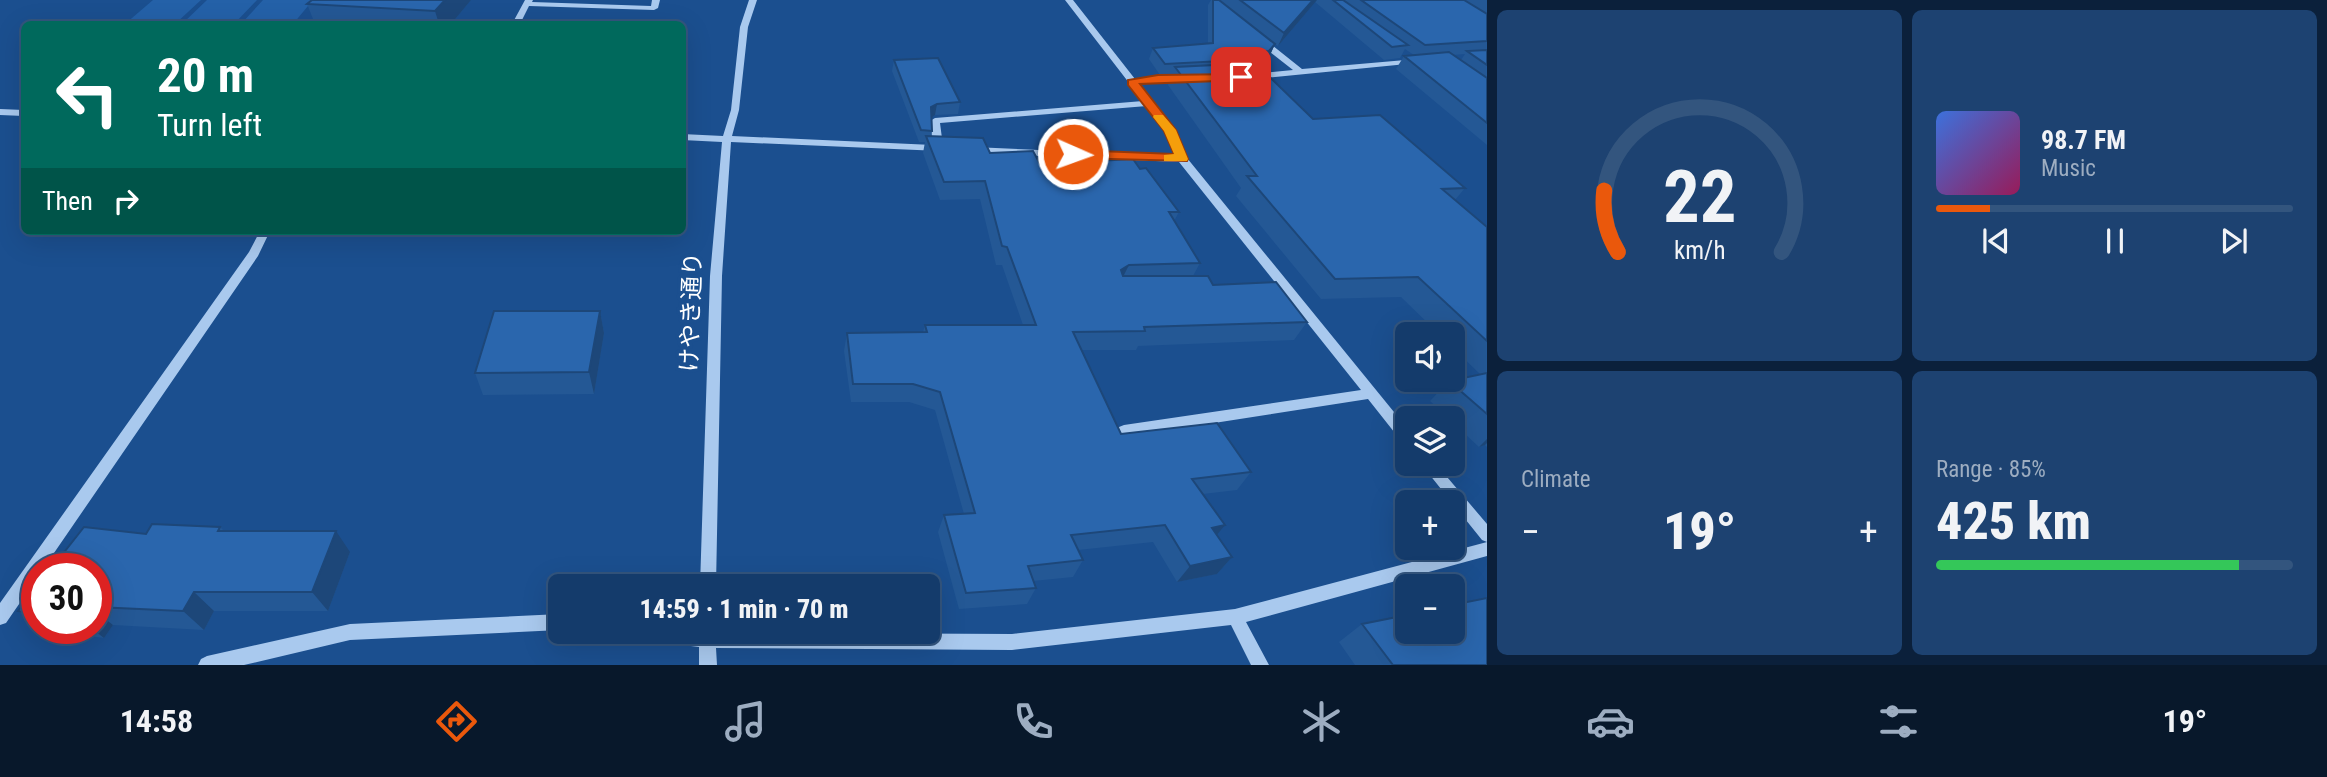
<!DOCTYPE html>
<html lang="en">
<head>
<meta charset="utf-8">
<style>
	body { margin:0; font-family:"Roboto Condensed","Noto Sans JP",sans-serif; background:#1d4271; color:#f1f3f6; height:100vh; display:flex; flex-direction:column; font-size:26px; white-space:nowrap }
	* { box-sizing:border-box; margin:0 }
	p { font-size:23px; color:#9dadc1 }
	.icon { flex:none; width:38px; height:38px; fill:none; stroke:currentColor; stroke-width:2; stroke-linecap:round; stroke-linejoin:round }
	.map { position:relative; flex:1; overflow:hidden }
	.side { display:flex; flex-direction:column; gap:10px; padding:10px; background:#0b203b; width:840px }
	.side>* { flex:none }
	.hud { position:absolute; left:21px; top:21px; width:665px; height:214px; border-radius:10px; box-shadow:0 7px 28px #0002,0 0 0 2px #33557e; background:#00695c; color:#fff; overflow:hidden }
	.tools { position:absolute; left:1395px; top:322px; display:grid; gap:14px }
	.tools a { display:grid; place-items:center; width:70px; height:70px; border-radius:10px; background:#143b6b; box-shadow:0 7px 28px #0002,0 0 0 2px #33557e; font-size:35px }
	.speed { position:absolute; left:21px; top:553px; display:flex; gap:14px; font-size:35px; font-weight:700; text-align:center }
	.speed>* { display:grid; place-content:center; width:91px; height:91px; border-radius:50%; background:#143b6b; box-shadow:0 7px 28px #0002,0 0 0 2px #33557e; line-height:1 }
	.speed .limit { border:10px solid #d22; background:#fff; color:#111 }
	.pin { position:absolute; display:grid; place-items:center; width:60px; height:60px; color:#fff; margin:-30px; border-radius:14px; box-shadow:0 4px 10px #0006 }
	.me { position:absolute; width:77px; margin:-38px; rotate:92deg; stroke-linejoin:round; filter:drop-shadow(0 0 5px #0008) }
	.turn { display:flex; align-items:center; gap:24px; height:147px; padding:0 21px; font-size:32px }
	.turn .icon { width:91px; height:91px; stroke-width:2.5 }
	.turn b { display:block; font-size:49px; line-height:60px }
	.then { display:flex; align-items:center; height:66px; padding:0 21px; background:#0003; gap:14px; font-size:26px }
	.big { font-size:52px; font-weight:800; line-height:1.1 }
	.side .card { flex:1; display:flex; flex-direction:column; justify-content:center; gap:10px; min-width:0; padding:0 24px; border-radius:10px; background:#1d4271 }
	.side .dial { align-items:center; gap:0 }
	.dial svg { height:182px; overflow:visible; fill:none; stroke:#33557e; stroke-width:7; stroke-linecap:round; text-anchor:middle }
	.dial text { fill:#f1f3f6; stroke:none }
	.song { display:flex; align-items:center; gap:21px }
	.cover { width:84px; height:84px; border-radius:10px; background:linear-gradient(135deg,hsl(220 70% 55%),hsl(330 70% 35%)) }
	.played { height:7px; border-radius:4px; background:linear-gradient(90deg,#ea580c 15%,#33557e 15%) }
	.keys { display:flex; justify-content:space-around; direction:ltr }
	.heat { display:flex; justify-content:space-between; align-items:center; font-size:38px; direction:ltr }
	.charge { height:10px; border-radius:5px; background:linear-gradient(90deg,#34c759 85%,#33557e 0) }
	.side .tiles { flex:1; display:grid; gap:10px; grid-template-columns:repeat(2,1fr) }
	.trip { position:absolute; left:548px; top:574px; width:392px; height:70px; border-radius:10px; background:#143b6b; box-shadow:0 7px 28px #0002,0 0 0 2px #33557e; font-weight:800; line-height:70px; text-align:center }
	.tabs { display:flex; height:112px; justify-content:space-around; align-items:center; background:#08182b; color:#9dadc1 }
	.tabs .icon { width:49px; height:49px }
	.tabs .current { color:#ea580c }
	.tabs b { font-size:32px; color:#f1f3f6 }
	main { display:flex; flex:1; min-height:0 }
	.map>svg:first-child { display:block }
	.green { fill:#2461a8 }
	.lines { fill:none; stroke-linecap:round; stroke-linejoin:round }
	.minor { fill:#a9c9ee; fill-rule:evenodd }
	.wall { fill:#245895; fill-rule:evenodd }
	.shaded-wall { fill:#1d4779 }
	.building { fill:#2a66ad; stroke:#1d4779; stroke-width:2 }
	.route { fill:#ea580c; stroke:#983908; stroke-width:2 }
	.slow { fill:#f59e0b }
	.labels { text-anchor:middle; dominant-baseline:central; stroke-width:7; stroke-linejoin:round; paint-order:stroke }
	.street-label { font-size:24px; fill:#fff; stroke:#1b4f8f }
</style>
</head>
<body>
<main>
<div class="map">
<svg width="1487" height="665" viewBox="0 0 1487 665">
	<rect width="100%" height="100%" fill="#1b4f8f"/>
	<path class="green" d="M153,0H201L175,24H125Z
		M207,0H257L234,24H182Z
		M263,0H313L293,24H241Z"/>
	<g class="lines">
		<path class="minor" d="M525,0H533L532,2L651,6L652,0H660L658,8L654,10L529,6L520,24H512Z
			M749,0H757L748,27L739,110L732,136L933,145L930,121L935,118L1143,101L1065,0H1073L1135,79L1190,76V80L1187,81L1139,84L1175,130L1187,158L1407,428V444L1402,442L1368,399L1124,437L1119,435L1117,431L1119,427L1124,425L1361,390L1179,162L973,153L968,150L973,147L1176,156L1166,130L1147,106L940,123L943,146L945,148L940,151L731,142L722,276L716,586H700L710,276L722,142L682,140V134L723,136L731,110L740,27Z
			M1257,38H1263L1302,69L1417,59L1421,61L1417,63L1254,79L1250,76L1251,74L1293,70L1257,42Z
			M0,109L24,110V116L0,115Z
			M260,231H270L258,256L43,569H37V578L6,623L0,625V603L249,252Z
			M1421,464H1436L1487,524V542L1482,540Z
			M1487,542V556L1246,622L1269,665H1251L1231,625L1012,650L716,648L717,665H699V647L643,640L637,638L635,632L1012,634L1235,609Z
			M560,614V630L350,640L244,665H198L201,659L207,656L350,624Z"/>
	</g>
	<path class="wall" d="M471,0L451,24H315L307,4Z
		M1211,0H1487V145L1396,69L1404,56L1414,55L1405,49L1400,58L1384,60L1315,2L1278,46L1275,44L1270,55L1264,62L1240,64L1313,119L1465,188L1455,200L1487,227V447L1485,445L1479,447L1452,422V418H1449L1430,401L1449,381L1480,374L1452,347V334H1439L1401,297L1321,299L1236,196L1241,188L1168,85L1172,74L1160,75L1149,59L1153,48L1208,44V5ZM1465,54L1461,60L1453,55Z
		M894,60L960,102L958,114L935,115L931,117L932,131L931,136L990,153L1040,164L1140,169L1179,212L1174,221L1200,263L1193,276L1213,285L1307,322L1294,340L1138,346L1136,350H1082L1121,434L1251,472L1237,490L1203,494L1217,535L1232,557L1217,574L1177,582L1153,542L1078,550L1083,560L1073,577L1033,581L1036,588L1027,604L959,609L938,532L944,515L964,514L935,410L909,402H851L844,351L847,333L923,332L925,325H1023L1002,265H996L980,199L940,200L923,153L925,142H919L892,71Z
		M600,311L604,333L594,394L483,395L475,373Z
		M220,527L224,531L350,552L328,611H214L204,630L113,625L104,638L45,630L42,628H96V569L146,534Z
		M37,587V625L18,611Z
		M1362,624L1487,665H1355L1339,642Z"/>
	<path class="shaded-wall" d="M445,0H471L451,24H439L435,11Z
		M1313,0H1317L1278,46L1284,33Z
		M1275,44L1270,55L1264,62L1269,51Z
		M937,104L935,115L929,119L931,107Z
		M1129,265L1120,283L1121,270Z
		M600,311L604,333L594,394L589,372Z
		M1487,439V443L1485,445L1479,447Z
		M1225,525L1211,542L1212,528Z
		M336,531L350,552L328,611L312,592Z
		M1232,557L1217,574L1177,582L1190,566Z
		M194,592L214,611L204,630L183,611Z
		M96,612L113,625L104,638L91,628H96Z"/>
	<path class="building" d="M312,0H445L435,11L307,4Z
		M1213,0H1219L1275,44L1269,51L1234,53L1242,60L1165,64L1153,48L1213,43Z
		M1240,0H1313L1284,33Z
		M1333,0H1343L1408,45L1392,47Z
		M1361,0H1464L1487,14V41L1425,45Z
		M1487,50V65L1467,51Z
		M1449,52L1487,78V123L1404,56Z
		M938,58L960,102L937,104L931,107L932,131L921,130L894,60Z
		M1255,63L1313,119L1380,115L1465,188L1442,189L1487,227V341L1418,277L1335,279L1247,176H1257L1175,67Z
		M926,136L983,138L990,153L1033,151L1040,164L1133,159L1140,169L1146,168L1179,212H1169L1200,263L1129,265L1121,270L1123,276H1208L1213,285L1276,282L1307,322L1144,327L1145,331L1073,332L1121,434L1217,423L1251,472L1192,479L1225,525L1212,528L1232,557L1190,566L1165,525L1071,535L1083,560L1028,566L1036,588L966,593L944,515L975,513L940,392L913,384H853L847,333L927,332L925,325H1036L1007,247L1002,246L985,181L944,182Z
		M494,311H600L589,372L475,373Z
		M1487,373V414L1449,381Z
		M152,524L220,527L218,531H336L312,592H194L183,611L96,607V569H51L84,527L146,534Z
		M37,587V614L18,611Z
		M1487,598V665H1393L1362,624L1407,615V632H1452V605Z"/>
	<path class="route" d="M1241,74L1246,77L1245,80L1140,84L1176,130L1188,159L1187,161L1073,158L1067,154L1073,150L1174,154L1164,131L1128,85V80L1158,75Z"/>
	<path class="slow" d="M1154,115H1163L1176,130L1188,159L1187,161H1164V155L1174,154L1164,131L1153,117Z"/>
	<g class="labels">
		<g class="street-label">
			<text transform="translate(691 312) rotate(-88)">けやき通り</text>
		</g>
	</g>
</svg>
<div class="tools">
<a><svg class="icon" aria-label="sound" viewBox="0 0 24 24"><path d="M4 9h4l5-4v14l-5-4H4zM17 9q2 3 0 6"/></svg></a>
<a><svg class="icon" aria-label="layers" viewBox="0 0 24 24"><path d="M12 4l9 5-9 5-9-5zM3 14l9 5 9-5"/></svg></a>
<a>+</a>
<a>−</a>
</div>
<div class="speed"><div class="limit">30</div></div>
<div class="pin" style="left:1241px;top:77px;background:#d93025"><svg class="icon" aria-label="arrive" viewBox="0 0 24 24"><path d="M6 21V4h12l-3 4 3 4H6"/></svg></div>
<svg class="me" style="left:1073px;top:154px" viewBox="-20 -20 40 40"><circle r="17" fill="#ea580c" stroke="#fff" stroke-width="3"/><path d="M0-11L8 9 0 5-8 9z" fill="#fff"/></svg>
<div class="trip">14:59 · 1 min · 70 m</div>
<div class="hud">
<div class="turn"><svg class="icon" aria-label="left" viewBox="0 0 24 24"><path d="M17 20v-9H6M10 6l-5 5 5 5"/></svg><div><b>20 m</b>Turn left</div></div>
<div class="then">Then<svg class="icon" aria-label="right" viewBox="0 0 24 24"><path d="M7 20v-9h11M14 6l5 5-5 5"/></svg></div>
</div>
</div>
<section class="side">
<div class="tiles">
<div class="card dial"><svg viewBox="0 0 100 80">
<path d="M14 69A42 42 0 1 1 86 69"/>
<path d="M14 69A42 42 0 0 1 8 42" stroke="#ea580c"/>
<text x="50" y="56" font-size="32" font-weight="700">22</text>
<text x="50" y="72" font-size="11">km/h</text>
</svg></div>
<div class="card">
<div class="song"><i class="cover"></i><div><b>98.7 FM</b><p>Music</p></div></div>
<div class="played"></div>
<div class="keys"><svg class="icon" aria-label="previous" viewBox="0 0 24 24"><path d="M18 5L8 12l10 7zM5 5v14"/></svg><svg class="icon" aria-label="pause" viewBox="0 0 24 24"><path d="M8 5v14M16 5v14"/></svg><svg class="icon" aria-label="next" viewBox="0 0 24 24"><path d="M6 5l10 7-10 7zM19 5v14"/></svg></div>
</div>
<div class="card"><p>Climate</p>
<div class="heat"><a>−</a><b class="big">19°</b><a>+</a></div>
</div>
<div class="card"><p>Range · 85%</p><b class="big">425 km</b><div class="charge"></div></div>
</div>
</section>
</main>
<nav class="tabs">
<b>14:58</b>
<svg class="icon current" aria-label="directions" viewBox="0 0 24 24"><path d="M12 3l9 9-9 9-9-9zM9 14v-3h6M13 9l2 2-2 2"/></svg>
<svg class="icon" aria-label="music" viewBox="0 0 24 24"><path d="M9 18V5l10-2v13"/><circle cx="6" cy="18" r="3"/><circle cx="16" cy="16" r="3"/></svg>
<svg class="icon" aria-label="phone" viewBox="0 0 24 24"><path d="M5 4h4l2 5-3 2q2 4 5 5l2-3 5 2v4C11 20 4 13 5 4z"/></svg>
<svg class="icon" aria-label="climate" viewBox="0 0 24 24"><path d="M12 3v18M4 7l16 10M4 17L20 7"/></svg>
<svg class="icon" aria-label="car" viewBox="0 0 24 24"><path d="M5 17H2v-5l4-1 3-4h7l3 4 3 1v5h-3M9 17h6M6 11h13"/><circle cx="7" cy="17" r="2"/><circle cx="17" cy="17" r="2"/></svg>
<svg class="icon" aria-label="filters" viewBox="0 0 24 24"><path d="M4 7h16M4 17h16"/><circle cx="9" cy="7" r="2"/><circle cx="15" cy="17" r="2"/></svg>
<b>19°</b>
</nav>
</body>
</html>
